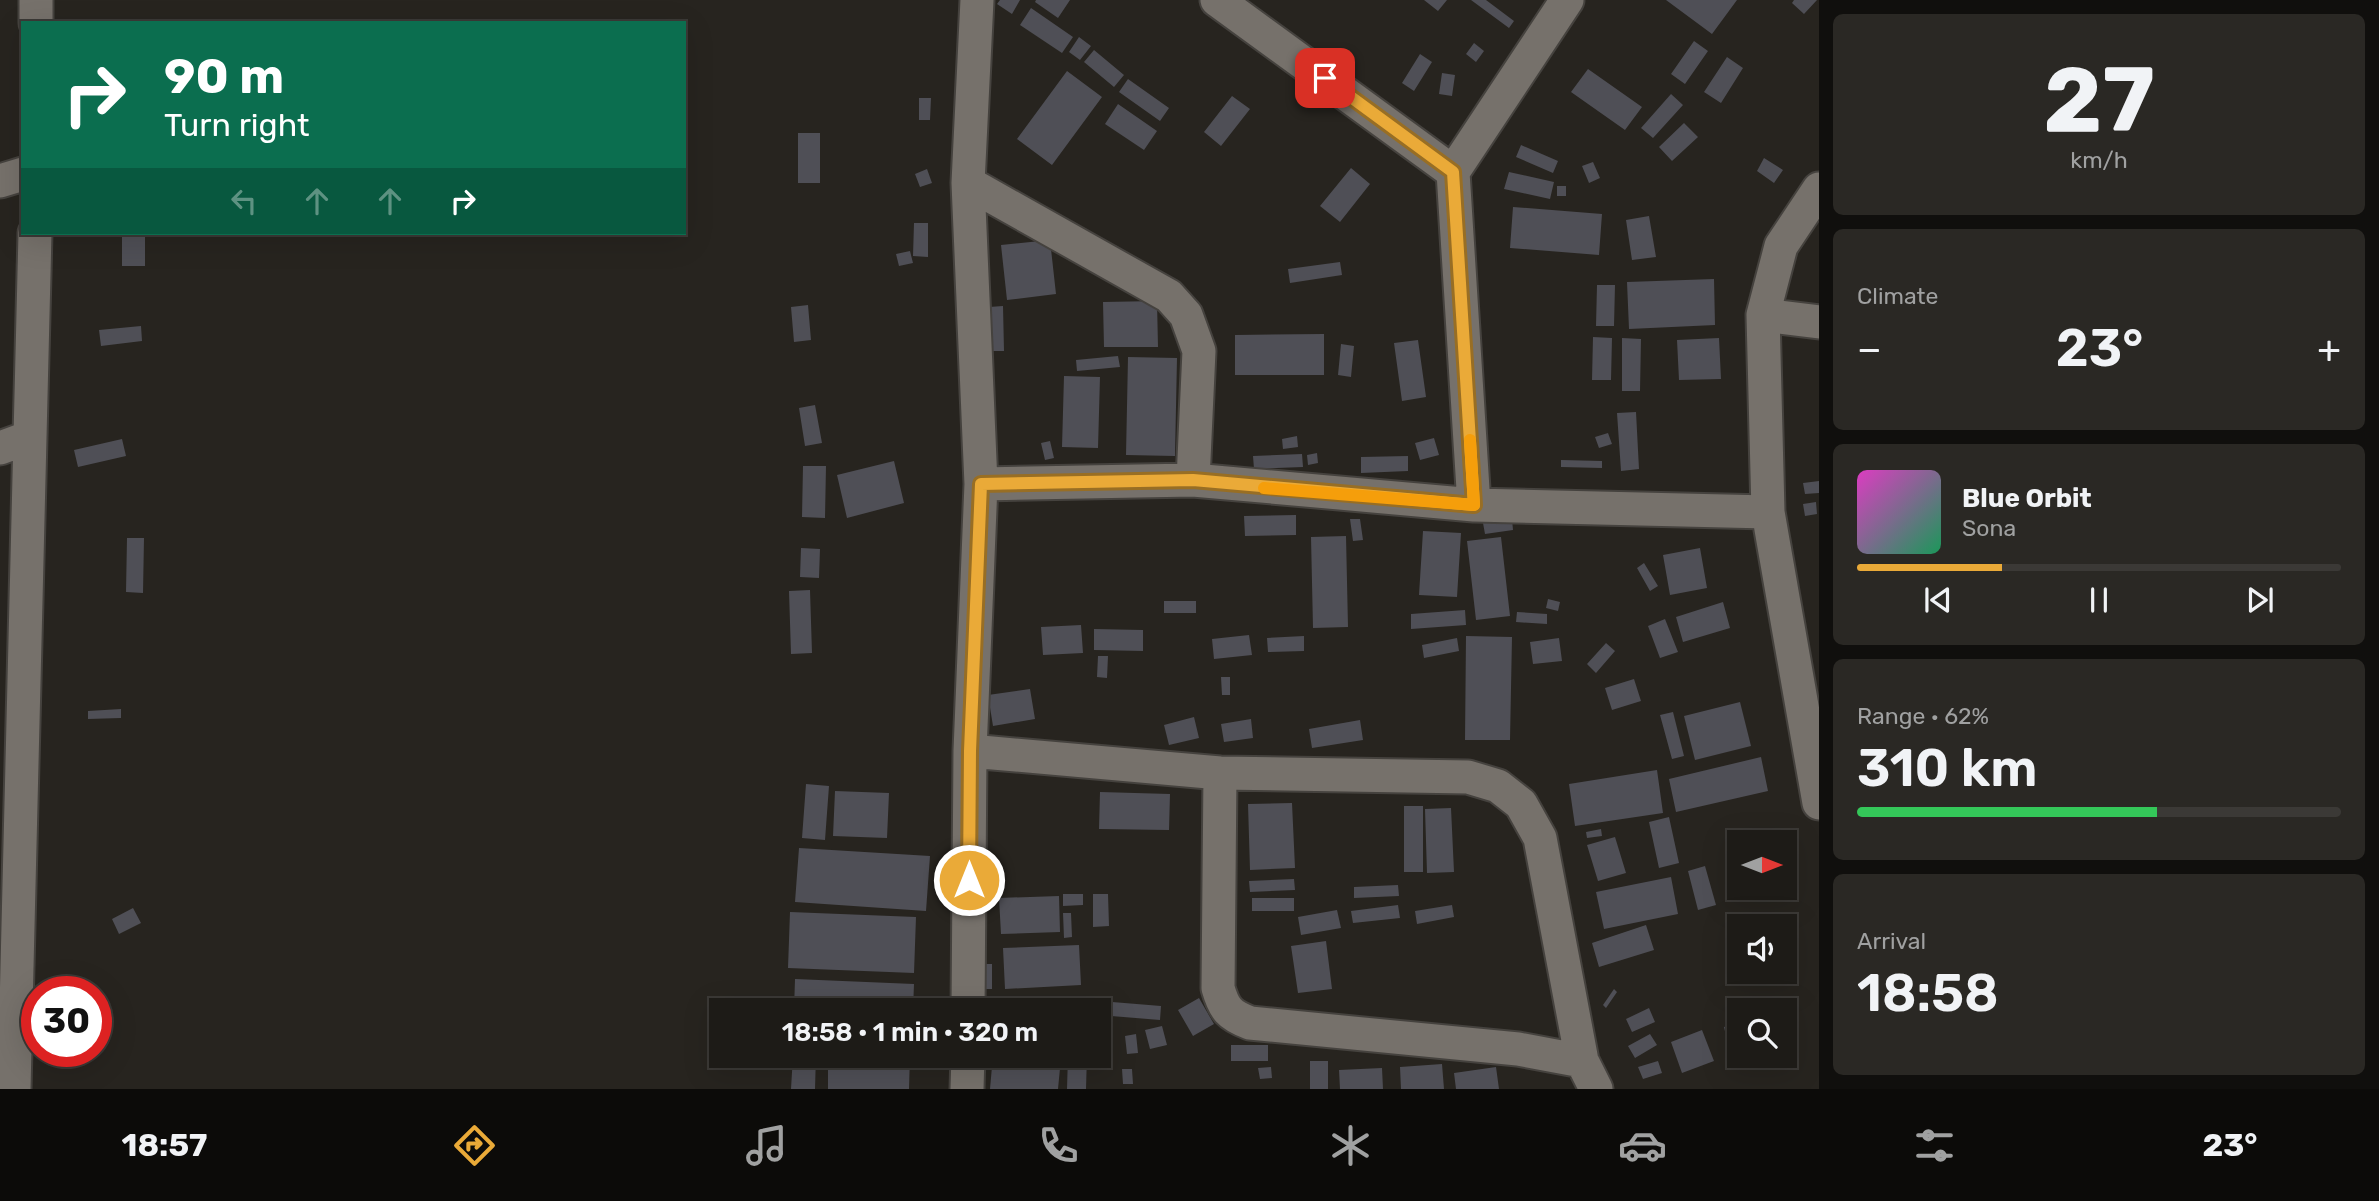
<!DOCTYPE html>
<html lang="en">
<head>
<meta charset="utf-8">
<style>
	body { margin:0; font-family:Rubik,sans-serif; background:#2a2824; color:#f1f3f6; height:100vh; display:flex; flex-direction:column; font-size:26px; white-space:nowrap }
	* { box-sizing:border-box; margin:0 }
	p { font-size:23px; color:#a0a1a1 }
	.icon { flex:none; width:38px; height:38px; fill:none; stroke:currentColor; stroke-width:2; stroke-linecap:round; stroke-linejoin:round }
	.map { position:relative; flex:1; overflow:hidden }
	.details { display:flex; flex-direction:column; gap:14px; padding:14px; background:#100f0d; width:560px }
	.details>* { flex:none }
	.top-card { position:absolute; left:21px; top:21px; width:665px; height:214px; border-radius:0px; box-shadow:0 7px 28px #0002,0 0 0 2px #3b3936; background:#0b6e4f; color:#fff; overflow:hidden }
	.needle { width:46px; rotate:90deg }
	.buttons { position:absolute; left:1727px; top:830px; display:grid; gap:14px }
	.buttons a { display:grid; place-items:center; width:70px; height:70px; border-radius:0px; background:#1d1b17; box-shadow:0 7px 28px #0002,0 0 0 2px #3b3936; font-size:35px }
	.speed { position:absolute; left:21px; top:976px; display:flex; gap:14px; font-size:35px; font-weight:700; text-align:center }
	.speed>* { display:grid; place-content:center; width:91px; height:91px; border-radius:50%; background:#1d1b17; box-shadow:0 7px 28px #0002,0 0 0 2px #3b3936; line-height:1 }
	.speed .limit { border:10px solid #d22; background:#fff; color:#111 }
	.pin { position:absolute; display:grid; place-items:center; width:60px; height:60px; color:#fff; margin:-30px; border-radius:14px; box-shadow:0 4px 10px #0006 }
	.me { position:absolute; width:77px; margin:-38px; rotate:0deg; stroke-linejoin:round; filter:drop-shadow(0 0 5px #0008) }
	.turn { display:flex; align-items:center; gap:24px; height:147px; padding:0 28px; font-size:32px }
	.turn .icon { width:91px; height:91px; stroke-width:2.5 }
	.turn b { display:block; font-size:49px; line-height:60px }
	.lanes { display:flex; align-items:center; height:66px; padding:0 28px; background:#0003; justify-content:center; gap:35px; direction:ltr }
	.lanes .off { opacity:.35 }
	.big { font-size:52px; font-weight:600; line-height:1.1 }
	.details .widget { flex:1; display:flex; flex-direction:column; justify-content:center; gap:10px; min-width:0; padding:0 24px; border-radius:10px; background:#2a2824 }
	.details .dial { align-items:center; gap:0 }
	.dial b { font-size:91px; line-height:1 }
	.song { display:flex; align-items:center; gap:21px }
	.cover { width:84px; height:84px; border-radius:10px; background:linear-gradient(135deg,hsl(310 70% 55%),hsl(150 70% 35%)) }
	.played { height:7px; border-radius:4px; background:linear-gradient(90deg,#eaaa38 30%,#3b3936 30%) }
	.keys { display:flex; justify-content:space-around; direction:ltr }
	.heat { display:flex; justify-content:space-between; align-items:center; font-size:38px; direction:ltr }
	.charge { height:10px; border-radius:5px; background:linear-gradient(90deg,#34c759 62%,#3b3936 0) }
	.trip { position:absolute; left:709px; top:998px; width:402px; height:70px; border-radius:0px; background:#1d1b17; box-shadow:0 7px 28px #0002,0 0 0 2px #3b3936; font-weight:600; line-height:70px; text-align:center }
	.tabs { display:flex; height:112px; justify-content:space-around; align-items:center; background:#0c0b09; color:#a0a1a1 }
	.tabs .icon { width:49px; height:49px }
	.tabs .selected { color:#eaaa38 }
	.tabs b { font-size:32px; color:#f1f3f6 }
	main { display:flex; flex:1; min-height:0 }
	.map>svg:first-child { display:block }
	.building { fill:#4f4f56 }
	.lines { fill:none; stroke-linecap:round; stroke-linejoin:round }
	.minor-casing { stroke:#45423e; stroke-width:37 }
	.minor { stroke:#76716b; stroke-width:33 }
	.route-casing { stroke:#986e24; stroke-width:18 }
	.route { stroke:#eaaa38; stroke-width:12 }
	.slow { stroke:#f59e0b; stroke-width:12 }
</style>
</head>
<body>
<main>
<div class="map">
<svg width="1819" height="1089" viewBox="0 0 1819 1089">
	<rect width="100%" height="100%" fill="#27241f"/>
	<path class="building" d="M1000,0H1020L1012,14L997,4Z
		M1036,0H1070L1058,18L1035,2Z
		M1424,0H1447L1438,11Z
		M1471,0H1486L1514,21L1509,28Z
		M1666,0H1737L1712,34Z
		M1794,0H1817L1804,14L1792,3Z
		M1031,8L1073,37L1062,53L1020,25Z
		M1079,37L1091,46L1080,60L1069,52Z
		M1694,41L1708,51L1685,84L1671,74Z
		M1474,43L1484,51L1476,62L1466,54Z
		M1094,50L1124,75L1114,87L1084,62Z
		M1420,54L1432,62L1414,91L1402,83Z
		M1727,57L1743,68L1721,103L1704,92Z
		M1588,69L1642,107L1625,130L1571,92Z
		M1067,71L1102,97L1052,165L1017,139Z
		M1442,73L1455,75L1452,96L1439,94Z
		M1128,79L1169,108L1160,121L1119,92Z
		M1671,94L1683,105L1653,138L1641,128Z
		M1232,96L1250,109L1221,146L1204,132Z
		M919,98H931L930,120H919Z
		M1118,104L1157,131L1144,150L1105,124Z
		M1684,123L1698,137L1672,161L1659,147Z
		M798,133H820V183H798Z
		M1521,145L1558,161L1553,173L1516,157Z
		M1764,158L1783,170L1774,183L1757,171Z
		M1593,162L1600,178L1589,183L1582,166Z
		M1351,168L1370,184L1340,222L1320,206Z
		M927,169L932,183L920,187L915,174Z
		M1509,172L1554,182L1550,199L1504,189Z
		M1557,186H1566V196H1557Z
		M1513,207L1602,214L1599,255L1510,248Z
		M1649,216L1656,257L1632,260L1626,220Z
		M914,223H928V257L913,256Z
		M122,233H145V266H122Z
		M1050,240L1056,294L1007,300L1001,245Z
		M910,251L913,263L899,266L896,254Z
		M1340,262L1342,275L1290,283L1288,269Z
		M1714,279L1715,325L1629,329L1627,282Z
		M1597,285H1615L1614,326H1596Z
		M1157,301L1158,347H1104L1103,302Z
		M808,305L811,340L794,342L791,307Z
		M1003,306L1004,351H991L989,307Z
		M141,326L142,341L101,346L99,330Z
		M1324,334V375H1235V335Z
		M1593,337L1612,338L1611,380H1592Z
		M1622,338L1641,339L1640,391H1622Z
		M1719,338L1721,379L1679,380L1677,340Z
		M1418,340L1426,397L1402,401L1394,343Z
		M1341,344L1354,346L1351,377L1338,375Z
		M1118,356L1120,367L1077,371L1076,360Z
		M1128,357L1177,358L1175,456L1126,455Z
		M1064,376L1100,377L1098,448L1062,447Z
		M815,405L822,443L805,446L799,408Z
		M1636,412L1639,469L1621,471L1617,413Z
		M1608,433L1612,444L1599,448L1595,437Z
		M1297,436L1298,447L1283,449L1282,439Z
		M1434,438L1439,455L1420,460L1415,443Z
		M122,439L126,456L78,467L74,450Z
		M1050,441L1054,458L1045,460L1041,443Z
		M1317,453L1318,463L1308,465L1307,455Z
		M1302,454L1303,467L1254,469L1253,456Z
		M1408,456V471L1361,473V457Z
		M1561,460L1602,461V468L1561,467Z
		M894,461L904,503L847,518L837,475Z
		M803,466H826L825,518L802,517Z
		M1819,481V493L1805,494L1803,483Z
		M1816,502L1817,514L1805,516L1803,504Z
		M1296,515V535L1245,536L1244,516Z
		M1350,519H1360L1363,540L1353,541Z
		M1512,519L1513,530L1485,534L1483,523Z
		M1423,531L1461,533L1457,597L1419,595Z
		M1346,536L1348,627L1313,628L1311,537Z
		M1501,537L1510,616L1476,620L1467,541Z
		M127,538H144L143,593L126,592Z
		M801,548L820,549L819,578L800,577Z
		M1700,548L1707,588L1670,595L1663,555Z
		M1644,563L1658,586L1650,591L1637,568Z
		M810,590L812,653L791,654L789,591Z
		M1548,599L1560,602L1558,611L1546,608Z
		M1164,601H1196V613H1164Z
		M1723,602L1730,628L1683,642L1676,617Z
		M1465,610L1466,625L1411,629V614Z
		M1517,612L1547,614V624L1516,622Z
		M1665,619L1678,652L1660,658L1648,626Z
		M1081,625L1083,653L1043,655L1041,627Z
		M1094,629L1143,630V651L1094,650Z
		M1249,635L1252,655L1214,659L1212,639Z
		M1304,636V651L1268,652L1267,638Z
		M1466,636L1512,637L1510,740H1465Z
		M1457,638L1459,651L1424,658L1422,645Z
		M1559,638L1562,661L1533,664L1530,642Z
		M1606,643L1615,651L1596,673L1587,664Z
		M1098,656H1108L1107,678L1097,677Z
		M1221,677H1230V695H1222Z
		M1634,679L1641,701L1612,710L1605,688Z
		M1030,689L1035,719L993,726L988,695Z
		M1740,702L1751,746L1695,760L1684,716Z
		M121,709V718L88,719V711Z
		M1673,712L1684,756L1672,759L1660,715Z
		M1194,717L1199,738L1169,745L1164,725Z
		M1251,719L1253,738L1224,742L1221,724Z
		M1360,720L1363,740L1312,748L1309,729Z
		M1761,757L1768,791L1676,812L1669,779Z
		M1657,770L1663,813L1575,826L1569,784Z
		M806,784L829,786L825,840L802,838Z
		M835,791L889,793L887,838L833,836Z
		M1100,792L1170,794L1169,830L1099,829Z
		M1292,803L1295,868L1250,870L1248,804Z
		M1404,806H1423V872H1404Z
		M1451,808L1454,872L1427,873L1425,809Z
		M1669,817L1679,863L1659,868L1649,822Z
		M1601,829L1602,836L1587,838L1586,832Z
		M1615,837L1626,873L1598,881L1587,845Z
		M799,848L930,856L926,911L795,902Z
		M1705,866L1716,905L1698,910L1688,871Z
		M1671,877L1678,914L1604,929L1596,892Z
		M1294,879L1295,890L1250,892L1249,881Z
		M1398,885L1399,896L1354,898V887Z
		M1063,894H1083V905L1063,906Z
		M1093,894H1108L1109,926L1093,927Z
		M1059,896L1060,932L1001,934L999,898Z
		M1252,898H1294V911H1252Z
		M1398,905L1400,918L1353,923L1351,911Z
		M1452,905L1454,917L1417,924L1415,911Z
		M133,908L141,923L119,934L112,919Z
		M1337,910L1341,928L1301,935L1298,917Z
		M790,912L916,917L914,973L788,968Z
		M1063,913H1071L1072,937L1064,938Z
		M1646,925L1654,950L1599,967L1592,943Z
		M1326,941L1332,989L1298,993L1291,946Z
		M1079,945L1081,985L1005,989L1003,948Z
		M978,964H992V989H978Z
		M795,979L914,984L913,1010H794Z
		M1614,989L1617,992L1606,1008L1603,1005Z
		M1199,998L1214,1024L1193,1036L1178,1010Z
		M1100,1001L1161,1006L1160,1020L1099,1015Z
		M1649,1008L1655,1022L1632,1032L1626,1019Z
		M1740,1023V1055L1754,1056L1732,1061L1724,1027Z
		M1162,1026L1167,1045L1150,1049L1145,1030Z
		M1702,1030L1714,1061L1682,1073L1671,1042Z
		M1136,1034L1138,1053L1127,1054L1125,1036Z
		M1650,1034L1657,1045L1635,1058L1628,1046Z
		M1110,1040L1111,1045L1099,1049V1043Z
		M1231,1045H1268V1061H1231Z
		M1099,1054H1110V1064H1096V1055Z
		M793,1055H816L815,1089H791Z
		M828,1055H910L909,1089H828Z
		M993,1055L1061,1058L1058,1089H990Z
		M1068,1055H1087L1086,1089H1067Z
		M1310,1061H1328V1089H1310Z
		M1658,1061L1662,1073L1643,1079L1638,1067Z
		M1442,1064L1444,1089H1401L1400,1067Z
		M1271,1067L1272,1078L1260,1079L1258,1068Z
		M1496,1067L1499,1089H1456L1454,1073Z
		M1382,1068L1383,1089H1340L1339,1070Z
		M1122,1069H1132L1133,1084H1123Z"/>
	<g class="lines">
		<g class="minor-casing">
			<path id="minor" d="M36,0V23
				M1217,0L1453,172
				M0,181L23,174
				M968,183L1169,296L1186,315L1199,351L1193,480
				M1819,189L1781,246L1763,315L1768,512L1819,803
				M1763,315L1819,322
				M0,448L30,437
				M981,484L1193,480L1474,505L1768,512
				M1474,505L1453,172L1567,0
				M970,751L1220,773L1468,777L1498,786L1521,804L1540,838L1582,1061L1596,1089
				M1220,773L1218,988C1224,1009 1229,1015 1250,1023L1518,1049L1582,1061
				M968,1010L970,751L981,484L968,183L977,0
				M14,1089L35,233
				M967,1089L968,1055"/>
		</g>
		<use href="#minor" class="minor"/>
	</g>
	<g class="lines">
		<g class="route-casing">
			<path id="route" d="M969,880L970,751L981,484L1193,480L1474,505L1453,172L1325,78"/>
		</g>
		<use href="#route" class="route"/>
		<path class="slow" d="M1264,488L1474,505L1470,440"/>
	</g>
</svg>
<div class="buttons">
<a><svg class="needle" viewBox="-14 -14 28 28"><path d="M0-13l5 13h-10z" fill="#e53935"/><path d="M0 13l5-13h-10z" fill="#a0a1a1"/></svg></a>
<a><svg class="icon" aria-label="sound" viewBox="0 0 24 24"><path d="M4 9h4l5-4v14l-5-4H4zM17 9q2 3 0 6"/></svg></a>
<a><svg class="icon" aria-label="search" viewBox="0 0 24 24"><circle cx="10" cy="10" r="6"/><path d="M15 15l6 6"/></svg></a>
</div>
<div class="speed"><div class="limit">30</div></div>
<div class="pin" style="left:1325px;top:78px;background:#d93025"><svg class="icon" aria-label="arrive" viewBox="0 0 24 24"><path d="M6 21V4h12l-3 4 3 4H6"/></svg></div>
<svg class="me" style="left:969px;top:880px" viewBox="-20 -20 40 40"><circle r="17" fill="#eaaa38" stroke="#fff" stroke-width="3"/><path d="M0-11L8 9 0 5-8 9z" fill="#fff"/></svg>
<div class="trip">18:58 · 1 min · 320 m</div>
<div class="top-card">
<div class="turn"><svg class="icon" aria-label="right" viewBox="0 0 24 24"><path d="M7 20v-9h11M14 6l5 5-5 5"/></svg><div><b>90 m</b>Turn right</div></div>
<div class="lanes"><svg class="icon off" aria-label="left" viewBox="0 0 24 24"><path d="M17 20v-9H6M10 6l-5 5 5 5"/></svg><svg class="icon off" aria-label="ahead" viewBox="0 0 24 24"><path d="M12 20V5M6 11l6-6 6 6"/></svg><svg class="icon off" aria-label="ahead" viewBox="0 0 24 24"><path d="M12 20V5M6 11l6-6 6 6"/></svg><svg class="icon" aria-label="right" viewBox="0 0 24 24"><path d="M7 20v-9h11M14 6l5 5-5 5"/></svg></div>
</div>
</div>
<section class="details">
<div class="widget dial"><b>27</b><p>km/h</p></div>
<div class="widget"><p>Climate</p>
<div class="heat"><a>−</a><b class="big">23°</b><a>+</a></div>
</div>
<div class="widget">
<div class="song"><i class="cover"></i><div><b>Blue Orbit</b><p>Sona</p></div></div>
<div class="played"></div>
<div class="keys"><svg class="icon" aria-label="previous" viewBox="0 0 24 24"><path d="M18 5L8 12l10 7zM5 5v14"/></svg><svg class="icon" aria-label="pause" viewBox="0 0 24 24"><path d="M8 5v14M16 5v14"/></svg><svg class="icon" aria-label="next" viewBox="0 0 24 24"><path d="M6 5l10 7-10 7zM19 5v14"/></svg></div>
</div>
<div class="widget"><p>Range · 62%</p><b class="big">310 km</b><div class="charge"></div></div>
<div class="widget"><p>Arrival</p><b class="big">18:58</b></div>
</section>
</main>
<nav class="tabs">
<b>18:57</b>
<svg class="icon selected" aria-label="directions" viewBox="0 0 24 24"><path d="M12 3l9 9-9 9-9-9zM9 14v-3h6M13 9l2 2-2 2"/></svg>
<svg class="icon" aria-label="music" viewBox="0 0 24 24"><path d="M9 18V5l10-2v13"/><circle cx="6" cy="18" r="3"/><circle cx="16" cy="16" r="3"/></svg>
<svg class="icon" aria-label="phone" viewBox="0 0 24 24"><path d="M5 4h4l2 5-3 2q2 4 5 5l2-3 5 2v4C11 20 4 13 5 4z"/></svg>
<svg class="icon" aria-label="climate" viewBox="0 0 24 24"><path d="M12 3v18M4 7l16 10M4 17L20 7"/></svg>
<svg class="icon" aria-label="car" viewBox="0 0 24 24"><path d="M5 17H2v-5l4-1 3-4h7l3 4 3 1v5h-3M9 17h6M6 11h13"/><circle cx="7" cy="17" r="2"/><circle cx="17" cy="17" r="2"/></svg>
<svg class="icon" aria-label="filters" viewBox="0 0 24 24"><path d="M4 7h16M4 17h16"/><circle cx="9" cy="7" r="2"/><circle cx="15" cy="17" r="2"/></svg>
<b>23°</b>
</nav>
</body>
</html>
